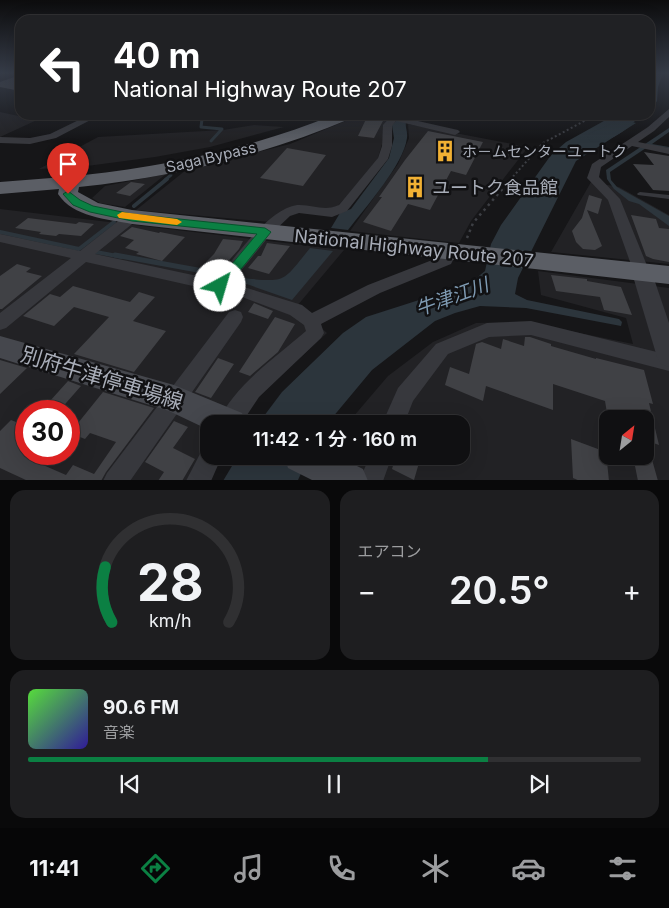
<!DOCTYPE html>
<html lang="ja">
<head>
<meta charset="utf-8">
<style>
	body { margin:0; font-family:Inter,"Noto Sans JP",sans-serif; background:#1e1e20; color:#f1f3f6; height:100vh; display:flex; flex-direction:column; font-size:19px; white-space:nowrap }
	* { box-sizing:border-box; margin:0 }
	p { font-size:16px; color:#9c9d9f }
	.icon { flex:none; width:28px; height:28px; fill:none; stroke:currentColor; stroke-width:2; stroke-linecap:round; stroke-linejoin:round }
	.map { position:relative; height:480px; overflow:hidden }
	.drawer { display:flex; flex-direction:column; gap:10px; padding:10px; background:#09090a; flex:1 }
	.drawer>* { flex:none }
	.hud { position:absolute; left:15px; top:15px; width:640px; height:105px; border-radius:15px; box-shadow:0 5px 20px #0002,0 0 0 1px #303032; background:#202124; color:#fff; overflow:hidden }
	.needle { width:32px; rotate:30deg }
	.tools { position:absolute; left:599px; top:410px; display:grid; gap:10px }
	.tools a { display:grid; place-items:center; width:55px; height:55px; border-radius:10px; background:#101012; box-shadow:0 5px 20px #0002,0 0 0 1px #303032; font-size:25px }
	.speed { position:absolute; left:15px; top:400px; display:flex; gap:10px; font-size:25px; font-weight:700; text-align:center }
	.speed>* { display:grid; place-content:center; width:65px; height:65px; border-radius:50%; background:#101012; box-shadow:0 5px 20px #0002,0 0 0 1px #303032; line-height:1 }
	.speed .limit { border:8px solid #d22; background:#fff; color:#111 }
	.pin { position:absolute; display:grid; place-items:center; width:42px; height:42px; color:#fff; margin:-51px -21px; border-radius:50% 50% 50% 0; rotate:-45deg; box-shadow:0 0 5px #0007 }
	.pin .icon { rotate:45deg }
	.me { position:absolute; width:55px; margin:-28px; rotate:39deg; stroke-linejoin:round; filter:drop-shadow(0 0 4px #0008) }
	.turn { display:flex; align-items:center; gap:18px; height:105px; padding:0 15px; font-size:22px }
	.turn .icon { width:65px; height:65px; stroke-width:2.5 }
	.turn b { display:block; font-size:35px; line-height:42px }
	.big { font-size:38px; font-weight:600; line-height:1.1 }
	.drawer .tile { flex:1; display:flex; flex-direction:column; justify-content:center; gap:8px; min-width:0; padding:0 18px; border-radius:15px; background:#1e1e20 }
	.drawer .dial { align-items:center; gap:0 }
	.dial svg { height:130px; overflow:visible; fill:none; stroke:#303032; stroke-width:7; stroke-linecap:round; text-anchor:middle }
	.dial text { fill:#f1f3f6; stroke:none }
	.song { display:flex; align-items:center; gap:15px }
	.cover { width:60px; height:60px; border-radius:8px; background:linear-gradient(135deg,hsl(110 70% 55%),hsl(250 70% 35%)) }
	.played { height:5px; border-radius:2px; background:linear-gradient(90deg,#0b8043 75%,#303032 75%) }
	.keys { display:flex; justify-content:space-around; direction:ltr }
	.heat { display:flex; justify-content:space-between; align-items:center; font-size:28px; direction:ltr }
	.drawer .tiles { flex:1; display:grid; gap:10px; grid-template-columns:1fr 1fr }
	.tile:last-child { grid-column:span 2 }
	.trip { position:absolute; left:200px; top:415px; width:270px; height:50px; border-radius:15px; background:#101012; box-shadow:0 5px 20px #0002,0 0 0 1px #303032; font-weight:600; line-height:50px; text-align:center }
	.tab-bar { display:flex; height:80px; justify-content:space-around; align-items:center; background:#060607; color:#9c9d9f }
	.tab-bar .icon { width:35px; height:35px }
	.tab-bar .on { color:#0b8043 }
	.tab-bar b { font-size:22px; color:#f1f3f6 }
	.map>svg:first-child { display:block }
	.built { fill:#222225; fill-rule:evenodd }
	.water { fill:#2c353c }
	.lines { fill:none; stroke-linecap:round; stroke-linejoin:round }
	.stream-far3 { stroke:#2c353c; stroke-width:2.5 }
	.stream-far2 { stroke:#2c353c; stroke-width:3 }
	.stream-far1 { stroke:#2c353c; stroke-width:4 }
	.stream { stroke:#2c353c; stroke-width:5 }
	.river { fill:#2c353c; fill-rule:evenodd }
	.building { fill:#404145 }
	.path-far2 { stroke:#3d3f44; stroke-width:1; stroke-dasharray:1 2; stroke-linecap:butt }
	.path-far1 { stroke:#3d3f44; stroke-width:2; stroke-dasharray:2 2.5; stroke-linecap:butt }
	.path { stroke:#3d3f44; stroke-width:2.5; stroke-dasharray:2.5 4; stroke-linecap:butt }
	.service { fill:#37383d; fill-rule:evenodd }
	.minor { fill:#37383d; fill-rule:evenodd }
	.tertiary { fill:#37383d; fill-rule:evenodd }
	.secondary { fill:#45474d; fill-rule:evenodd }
	.trunk { fill:#5b5e65; fill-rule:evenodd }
	.route { fill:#0b8043; stroke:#07532c }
	.slow { fill:#f59e0b }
	.labels { text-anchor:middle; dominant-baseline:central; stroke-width:5; stroke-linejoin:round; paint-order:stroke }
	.far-poi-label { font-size:15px; fill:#a8adb8; stroke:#111113; text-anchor:start }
	.far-street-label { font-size:15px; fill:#a8adb8; stroke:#111113 }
	.poi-label { font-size:18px; fill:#a8adb8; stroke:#111113; text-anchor:start }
	.street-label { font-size:18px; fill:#a8adb8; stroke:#111113 }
	.water-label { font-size:19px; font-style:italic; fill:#7f9bb3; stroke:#111113 }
	.near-street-label { font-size:21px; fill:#a8adb8; stroke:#111113 }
</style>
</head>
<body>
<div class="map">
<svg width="669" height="481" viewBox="0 0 669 481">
	<rect width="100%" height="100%" fill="#161618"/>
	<path class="built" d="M0,112L37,120L0,137Z
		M360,115L389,117L384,126L382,144L377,161L338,206L326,209L299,207L270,222L136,210L186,170L290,144Z
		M408,124L528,147L471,221L459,243L350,231L398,164L409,138Z
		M254,125L284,127L210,147L155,157L87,166L39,169L98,137L223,130Z
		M166,174L125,207L100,203L92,198L105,186Z
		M591,182L619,187L669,215V264L551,252Z
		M0,209L344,250L297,306L327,333L256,398L209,424V456H222L209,480L0,481ZM26,411H69V454H26Z
		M538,271L669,288V480L311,481L322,456H461V424H347L388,376L433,342L476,323L526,322L633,344L626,318L541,295ZM608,419H645V456H608Z"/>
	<path class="water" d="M402,115H408C403,127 408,128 407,138C404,164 365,208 348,230L331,228L340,213L351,209L389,158L394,138L392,125Z
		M611,117L636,123L576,161L518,278L515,294L527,300L619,319L622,322L621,326L526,308L480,306L455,313L435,321L372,370L327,424H258L282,392L343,333L366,317L469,284L485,271L491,244L501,225L551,155L566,142Z
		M669,128V132L652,144L669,147V148L649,146L610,172L611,180L617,187L669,216V226L639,204L629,201L614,189L607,179L606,170Z
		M310,248L333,251L292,300L238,281L241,278C287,282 281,284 310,248Z
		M238,456H309L298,480L223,481Z"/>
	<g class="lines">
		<path class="stream-far3" d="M202,120L203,115"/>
		<path class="stream-far2" d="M202,119L201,127L222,129L211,141
			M165,180L171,175"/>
		<path class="stream-far1" d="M134,206L167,179
			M0,232L79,249L114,222
			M96,252L122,257"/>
		<path class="stream" d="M115,255L214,273"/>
		<path class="river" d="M651,73H663L658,87L657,101L655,104L650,105Z
			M622,115H640C630,129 607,145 590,141L587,137L590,133L609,125Z"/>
	</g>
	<path class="building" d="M20,75V91L0,87V82Z
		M367,117L384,119L374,138L358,136Z
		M428,131L483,142L466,175L451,171L430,210L408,204L391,231L363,222L382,197H379L405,160Z
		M287,148L326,155L303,186L260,178Z
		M644,152L669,156V191L653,190L633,164L654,165Z
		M131,182L145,184L130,196L116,193Z
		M589,195L602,199L598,214L587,210L602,246L595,250L583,249L576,242L572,231L582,218Z
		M631,215L656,219L659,228L669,229V262L653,259L646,256Z
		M28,218L76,224L79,222L94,224L81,236L59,234L56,236L39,234L41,232L15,228Z
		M132,227L159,233L160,232L185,237L162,261L136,254L139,252L125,248L134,240L120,236Z
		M223,239L243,241L239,249L222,268L204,264L214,254Z
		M267,243L290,246L269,274L248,268L258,256H261Z
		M17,264L31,268L26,272L42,276L2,309H0V276Z
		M551,275L587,279V281L621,287L632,315L604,310L600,297L556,291Z
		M73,286L130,302L139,292L155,297L133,321L166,331L134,372L74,354L109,317L74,307L54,326L23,316L50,294L60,297Z
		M254,303L273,311L268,319L248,312Z
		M275,317L295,324L278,352L250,376L239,372Z
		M525,337H530L551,344V346L596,359V358L644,370L653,404L649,403L659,445L645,440V419H608L605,401L553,384V410L486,386L483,401L445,385L450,367L469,374L476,344L482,342L501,349L503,339L524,346Z
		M218,358L234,364L211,398L195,392Z
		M0,360L27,368L0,394Z
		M68,381L81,386L59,411H41Z
		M103,392L154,408L106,472L101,481H28L0,468V431L11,420L26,426V454H52L43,465L66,475L73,465L94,474L116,442L90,433L85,439L70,433Z
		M174,421L188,427L173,448L195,459L182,481H158L164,472L145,462Z
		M571,439L606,452L609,481H580L573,478Z
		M396,456H421L414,480L392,469Z
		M633,456H651L658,481H638Z"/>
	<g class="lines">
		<path class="path-far2" d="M586,120L594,115"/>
		<path class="path-far1" d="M510,180L543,143L588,119"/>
		<path class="path" d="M467,238L473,223L511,179"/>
		<path class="service" d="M640,192L669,195V199L638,195L637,194L638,193Z"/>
		<path class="minor" d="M669,109V117L654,131L638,142L669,148V154L632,146L601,167L599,177L620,199L650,273L647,277L642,278L637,277L634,273L608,200L587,178L592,164L648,127Z
			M89,115H100L56,138L30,144L0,143V137L30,138L50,134Z
			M392,115H401L400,117L458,130L460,132L455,135L396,121L392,126V146L388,159L347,211L332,217L299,213L290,216L270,235L231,283L302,305L312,313L368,285L440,257L445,249H455L457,252L451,264L380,293L321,324L324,333L321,338L259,397L241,424H217C234,385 275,358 306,331L304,325L290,315L242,297L86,262L6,328L0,330V313L71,258L0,242V234L80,251L127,214H137L138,217L137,220L95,254L216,280C234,259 268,209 297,205C312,204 324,212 339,205L378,158L382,146L383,125Z
			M235,310L241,312L243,317L241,322L130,481H103L107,473L229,312Z
			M531,321L669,355V371L531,335L489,337L448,354L413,401L404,424H382L398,388L436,344L487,323Z
			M209,446V456H222L211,481H186L203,448Z
			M370,456H392L383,481H359Z"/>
		<path class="tertiary" d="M642,266L649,268L652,273L669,323V367L661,364L657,357L632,273L635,268Z"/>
		<path class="secondary" d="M0,336L174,385L242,413L246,424H209V430L169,411L0,358Z
			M284,456H337L363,469L368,481H314L288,468Z"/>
		<path class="trunk" d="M334,115H354L352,118C265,155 174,177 79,187L78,192L98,203L132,210L669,266V284L132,224C107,219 73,217 58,194L59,189L0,194V182L64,177L69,168L76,166L83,168L85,172L84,175C170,166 254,147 334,115Z"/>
	</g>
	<linearGradient id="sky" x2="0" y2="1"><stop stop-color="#0c0c0d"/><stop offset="0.52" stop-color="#363c48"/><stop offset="1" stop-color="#363c48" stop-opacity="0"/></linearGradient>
	<rect width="669" height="140" fill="url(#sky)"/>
	<path class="route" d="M68,191L80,200L93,206L132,214L265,228L271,232L225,289H216L214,286L216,283L257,234L132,221L90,212L73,205L63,194Z"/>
	<path class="slow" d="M122,212L177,219L182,222L177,225L119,218L117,215Z"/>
	<defs>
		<g id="building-bare" transform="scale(1.725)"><path d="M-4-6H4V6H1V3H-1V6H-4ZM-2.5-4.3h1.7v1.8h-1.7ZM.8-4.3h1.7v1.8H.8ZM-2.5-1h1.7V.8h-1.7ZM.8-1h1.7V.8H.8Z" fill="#f2b134" stroke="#111113" stroke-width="2.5" paint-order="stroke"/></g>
	</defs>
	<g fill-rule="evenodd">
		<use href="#building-bare" x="445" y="151"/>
		<use href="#building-bare" x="415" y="187"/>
	</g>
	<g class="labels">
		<g class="far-poi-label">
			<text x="462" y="151">ホ－ムセンターユートク</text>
		</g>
		<g class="far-street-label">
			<text transform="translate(211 157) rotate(-13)">Saga Bypass</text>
		</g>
		<g class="poi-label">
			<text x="432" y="187">ユートク食品館</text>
		</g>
		<g class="street-label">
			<text transform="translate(414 248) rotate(6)">National Highway Route 207</text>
		</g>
		<g class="water-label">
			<text transform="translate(452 297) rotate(-20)">牛津江川</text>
		</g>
		<g class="near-street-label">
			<text transform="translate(102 378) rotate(17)">別府牛津停車場線</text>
		</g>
	</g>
</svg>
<div class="tools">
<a><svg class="needle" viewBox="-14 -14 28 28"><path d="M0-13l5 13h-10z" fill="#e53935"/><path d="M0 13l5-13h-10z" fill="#9c9d9f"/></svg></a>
</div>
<div class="speed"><div class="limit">30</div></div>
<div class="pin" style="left:68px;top:194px;background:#d93025"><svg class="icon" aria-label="arrive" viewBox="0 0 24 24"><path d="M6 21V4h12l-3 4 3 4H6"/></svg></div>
<svg class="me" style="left:220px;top:286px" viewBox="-20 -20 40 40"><circle r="19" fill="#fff"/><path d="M0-13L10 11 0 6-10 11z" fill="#0b8043"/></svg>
<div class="trip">11:42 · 1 分 · 160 m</div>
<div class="hud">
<div class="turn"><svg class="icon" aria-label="left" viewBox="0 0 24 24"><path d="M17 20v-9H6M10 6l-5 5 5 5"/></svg><div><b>40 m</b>National Highway Route 207</div></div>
</div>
</div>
<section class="drawer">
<div class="tiles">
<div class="tile dial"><svg viewBox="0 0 100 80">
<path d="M14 69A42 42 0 1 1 86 69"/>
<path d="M14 69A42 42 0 0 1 10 35" stroke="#0b8043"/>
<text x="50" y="56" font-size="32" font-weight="700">28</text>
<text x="50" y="72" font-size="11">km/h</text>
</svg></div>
<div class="tile"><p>エアコン</p>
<div class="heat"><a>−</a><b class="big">20.5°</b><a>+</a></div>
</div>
<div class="tile">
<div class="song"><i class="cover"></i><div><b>90.6 FM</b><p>音楽</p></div></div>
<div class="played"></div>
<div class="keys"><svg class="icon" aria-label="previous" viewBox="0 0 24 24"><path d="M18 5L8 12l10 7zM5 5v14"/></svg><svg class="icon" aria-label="pause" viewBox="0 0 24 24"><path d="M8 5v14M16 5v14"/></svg><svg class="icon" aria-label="next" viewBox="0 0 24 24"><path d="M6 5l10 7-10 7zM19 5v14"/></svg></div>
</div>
</div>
</section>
<nav class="tab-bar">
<b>11:41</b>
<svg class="icon on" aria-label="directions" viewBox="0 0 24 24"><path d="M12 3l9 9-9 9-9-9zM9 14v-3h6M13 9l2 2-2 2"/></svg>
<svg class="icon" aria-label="music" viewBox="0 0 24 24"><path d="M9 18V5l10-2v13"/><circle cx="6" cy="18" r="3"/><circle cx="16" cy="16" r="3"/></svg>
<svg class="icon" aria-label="phone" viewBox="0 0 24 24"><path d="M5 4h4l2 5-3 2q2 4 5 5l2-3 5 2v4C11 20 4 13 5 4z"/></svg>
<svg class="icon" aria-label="climate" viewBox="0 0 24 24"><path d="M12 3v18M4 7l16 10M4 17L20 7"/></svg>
<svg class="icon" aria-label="car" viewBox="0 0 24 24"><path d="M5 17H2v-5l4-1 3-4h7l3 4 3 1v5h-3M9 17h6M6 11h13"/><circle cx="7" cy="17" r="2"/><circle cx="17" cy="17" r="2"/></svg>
<svg class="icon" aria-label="filters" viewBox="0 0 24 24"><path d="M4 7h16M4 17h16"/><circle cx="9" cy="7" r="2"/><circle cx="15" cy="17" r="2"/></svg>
</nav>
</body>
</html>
